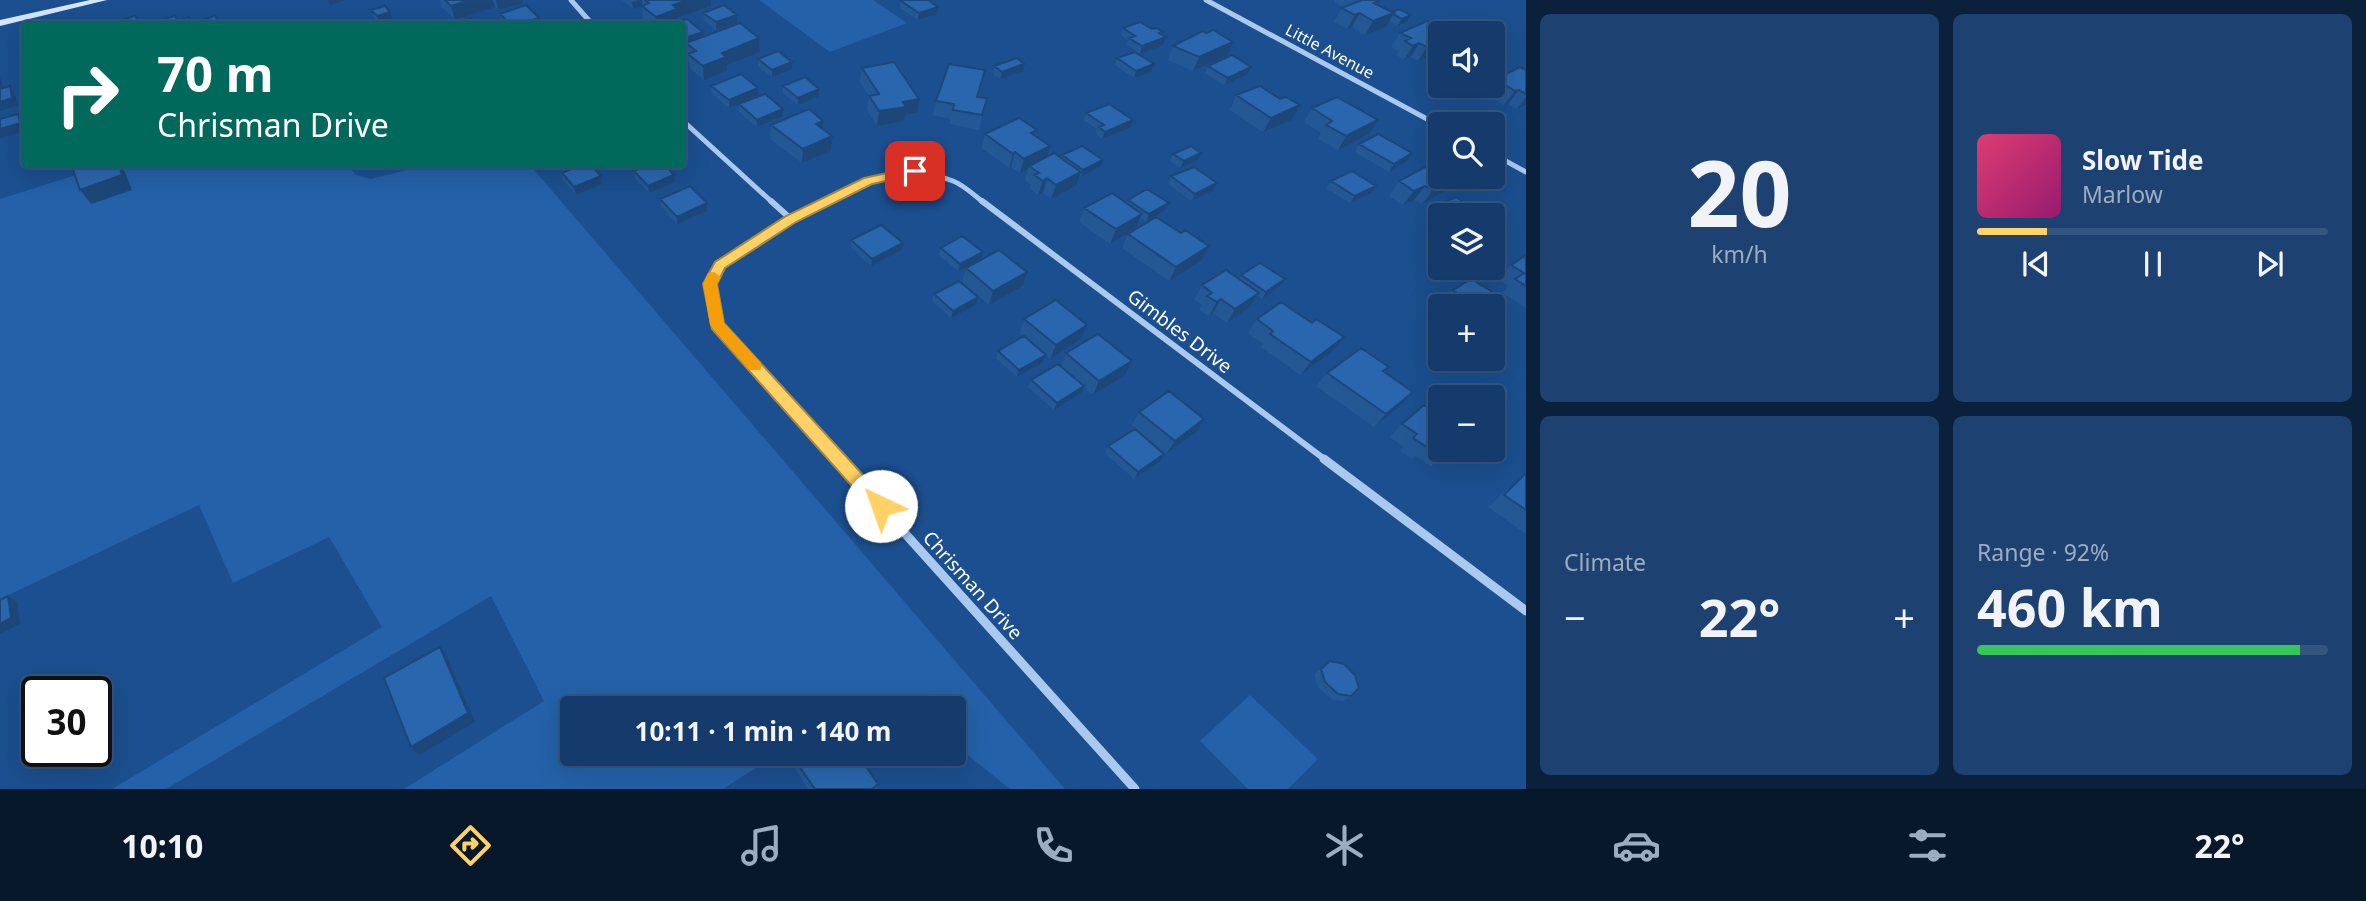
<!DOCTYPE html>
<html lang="en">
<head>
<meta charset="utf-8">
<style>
	body { margin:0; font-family:"Noto Sans",sans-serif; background:#1d4271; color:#f1f3f6; height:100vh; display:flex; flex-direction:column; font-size:26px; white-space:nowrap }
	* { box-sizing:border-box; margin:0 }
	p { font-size:23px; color:#9dadc1 }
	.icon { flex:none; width:38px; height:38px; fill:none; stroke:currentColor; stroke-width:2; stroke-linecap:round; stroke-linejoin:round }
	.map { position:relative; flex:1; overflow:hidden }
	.details { display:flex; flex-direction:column; gap:14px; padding:14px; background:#0b203b; width:840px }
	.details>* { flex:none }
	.guide { position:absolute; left:21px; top:21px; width:665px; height:147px; border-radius:7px; box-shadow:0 7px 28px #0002,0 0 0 2px #33557e; background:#00695c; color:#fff; overflow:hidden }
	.tools { position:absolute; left:1428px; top:21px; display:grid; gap:14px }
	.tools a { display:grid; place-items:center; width:77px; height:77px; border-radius:7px; background:#143b6b; box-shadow:0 7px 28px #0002,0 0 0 2px #33557e; font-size:35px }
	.speed { position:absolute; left:21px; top:676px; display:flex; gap:14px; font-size:35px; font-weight:700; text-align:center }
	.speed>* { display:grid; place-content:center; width:91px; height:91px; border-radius:50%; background:#143b6b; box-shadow:0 7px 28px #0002,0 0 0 2px #33557e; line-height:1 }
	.speed .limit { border:4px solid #111; border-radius:10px; background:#fff; color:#111 }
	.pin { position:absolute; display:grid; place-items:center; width:60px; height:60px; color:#fff; margin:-30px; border-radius:14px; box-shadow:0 4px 10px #0006 }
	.me { position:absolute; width:77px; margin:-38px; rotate:318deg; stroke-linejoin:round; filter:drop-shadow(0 0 5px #0008) }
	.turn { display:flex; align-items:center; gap:24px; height:147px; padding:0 21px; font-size:32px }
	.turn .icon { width:91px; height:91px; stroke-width:2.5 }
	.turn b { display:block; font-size:49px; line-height:60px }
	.big { font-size:52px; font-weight:700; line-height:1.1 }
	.details .widget { flex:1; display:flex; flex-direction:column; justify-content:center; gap:10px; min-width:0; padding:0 24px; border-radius:10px; background:#1d4271 }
	.details .dial { align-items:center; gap:0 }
	.dial b { font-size:91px; line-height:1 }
	.song { display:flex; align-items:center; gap:21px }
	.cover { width:84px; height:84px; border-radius:10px; background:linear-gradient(135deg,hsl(340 70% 55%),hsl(320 70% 35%)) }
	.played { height:7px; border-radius:4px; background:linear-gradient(90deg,#ffd166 20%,#33557e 20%) }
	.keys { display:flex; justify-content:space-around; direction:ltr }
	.heat { display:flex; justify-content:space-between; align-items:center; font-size:38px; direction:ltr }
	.charge { height:10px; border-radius:5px; background:linear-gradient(90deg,#34c759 92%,#33557e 0) }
	.details .tiles { flex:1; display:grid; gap:14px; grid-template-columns:repeat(2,1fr) }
	.trip { position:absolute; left:560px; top:696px; width:406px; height:70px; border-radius:7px; background:#143b6b; box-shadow:0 7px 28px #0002,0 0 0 2px #33557e; font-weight:700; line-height:70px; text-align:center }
	.dock { display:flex; height:112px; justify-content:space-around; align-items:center; background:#08182b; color:#9dadc1 }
	.dock .icon { width:49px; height:49px }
	.dock .on { color:#ffd166 }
	.dock b { font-size:32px; color:#f1f3f6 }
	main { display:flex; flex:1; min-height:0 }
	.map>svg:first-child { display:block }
	.green { fill:#2461a8 }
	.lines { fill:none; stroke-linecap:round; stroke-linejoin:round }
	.minor-far2 { stroke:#a9c9ee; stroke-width:5 }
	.minor-far1 { stroke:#a9c9ee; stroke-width:6 }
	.minor { stroke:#a9c9ee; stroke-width:9 }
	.secondary { fill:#d6e6fa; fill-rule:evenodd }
	.wall { fill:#245895 }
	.shaded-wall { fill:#1d4779 }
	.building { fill:#2a66ad; stroke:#1d4779; stroke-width:2 }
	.route { fill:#ffd166; stroke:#a68842; stroke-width:2 }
	.slow { fill:#f59e0b }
	.labels { text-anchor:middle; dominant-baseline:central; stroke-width:7; stroke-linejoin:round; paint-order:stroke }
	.far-street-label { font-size:16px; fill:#fff; stroke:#1b4f8f }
	.street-label { font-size:19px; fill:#fff; stroke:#1b4f8f }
</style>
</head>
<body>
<main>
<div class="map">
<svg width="1526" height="789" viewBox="0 0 1526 789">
	<rect width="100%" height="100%" fill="#1b4f8f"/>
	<path class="green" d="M759,0H873L907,23L830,52Z
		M108,165H348L356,175L371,179L427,165H530L1065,789H1010L954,744V709H908L857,702L847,709H572V754H777L723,789H404L544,701L491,596L166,789H112L382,627L329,537L233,583L199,505L0,599V199Z
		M1250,695L1318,759L1288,789H1248L1200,741Z"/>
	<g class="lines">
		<path class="minor-far2" d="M571,0L592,24
			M1206,0L1440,126
			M682,120L773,203
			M1493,154L1526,172
			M824,203C866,182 906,162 953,181C964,185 975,196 984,203"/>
		<path class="minor-far1" d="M771,201L791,219
			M827,201L791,219L720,265L710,283L717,325L839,461
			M982,201L1327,461"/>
		<path class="minor" d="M838,459L1135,789
			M1324,459L1526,611"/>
		<path class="secondary" d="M90,0H107L0,26V20Z"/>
	</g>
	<path class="wall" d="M440,0H522L523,3L498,10L495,7L455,20L442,7Z
		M622,0H711V6L678,18V22L704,37L759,38L760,52L727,65V71L704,80L690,68L687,52L682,54V24H650L643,19L642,6L633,9Z
		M1335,0H1378L1377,4L1392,12L1411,15L1407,22L1397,26L1389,21L1386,27L1365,35L1352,27L1347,29L1334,22L1341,8L1343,7L1334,2Z
		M901,1L938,7L937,14L918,20L900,8Z
		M371,10L390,12L393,19L379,23L374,17Z
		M703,13L737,22L716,30L704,20Z
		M500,14L540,24H541H505L501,21Z
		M1123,28L1162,35L1163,45L1140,54L1127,45L1128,40L1121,35Z
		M1206,33L1227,56L1193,71L1168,60L1173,46Z
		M1400,33H1440V51L1418,61L1411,57L1404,60L1396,55L1399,51L1391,47Z
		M1117,58L1151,72L1134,78L1115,65Z
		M758,59L792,69L772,77L758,66Z
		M1024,64L1023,71L1000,79L993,74L994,66Z
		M1208,66L1248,74L1224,85L1205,73Z
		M862,68L917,113L905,115L904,121L877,126L867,110L869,96L860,82Z
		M1526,70V105L1517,109L1508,104L1504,105L1485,93L1490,86H1493V83L1496,79Z
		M982,85L978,97L987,98L979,130L950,124L951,119L933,115L936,101Z
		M711,86L758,88V96L729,108L712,93Z
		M783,86L819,89V96L798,105L783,93Z
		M1236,95L1280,99L1300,105L1292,120L1263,132L1230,110Z
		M739,104L783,109V116L757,127L739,112Z
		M1312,108L1378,120L1369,134L1338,150L1318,139L1321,133L1304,122Z
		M1086,113L1133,120L1130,128L1102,139L1096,134L1098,130L1084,120Z
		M771,125L823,128L832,136L831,151L802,163L770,139Z
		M985,134L1035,136L1047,157L1061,159L1062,155L1100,167L1081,177L1080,176L1076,186L1051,199L1043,193L1038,195L1030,189L1031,185L1025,180L1028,169L1020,173L1011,167L1009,168L982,148Z
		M1359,144L1407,161L1389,172L1355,152Z
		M1201,153L1198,160L1180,168L1170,161L1173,154Z
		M634,171L674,175L675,182L649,193L635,178Z
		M562,173L602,184L576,195L563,180Z
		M1171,176L1217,183L1213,191L1191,201L1168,184Z
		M1440,177H1464L1458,184L1422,204L1414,200L1403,205L1389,196L1399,181Z
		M1331,181L1371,193L1350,203L1326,188Z
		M660,199L707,203V211L677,224L661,206Z
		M1128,200L1165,210L1146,222L1141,218L1136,228L1110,244L1079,222L1084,208L1127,203Z
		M1439,205L1475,209L1471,215H1440V217L1433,213Z
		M1128,234L1202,260L1169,281L1122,248Z
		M851,240L903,243L902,250L871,266L851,247Z
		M941,248L983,252L981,260L958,271L939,255Z
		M1526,255V308L1502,293L1508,286L1498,279L1511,265Z
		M966,268L1027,272L1023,286L989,305L962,282Z
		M1241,275L1280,286L1262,299L1257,296L1250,307L1227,323L1213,313L1209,316L1199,310L1202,305L1194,300L1202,285L1239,279Z
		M1453,290L1493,303L1488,306H1460L1446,297Z
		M934,294L978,297L976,305L951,318L932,301Z
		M1024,319L1081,339L1050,359L1046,355L1043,362L1017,377L996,358L998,351L1024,336L1020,333Z
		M1257,319L1312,323L1344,337L1333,351L1300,375L1261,347L1263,344L1248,333Z
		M1066,353L1125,375L1093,395L1084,387L1081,393L1054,410L1028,387L1031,380L1061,366Z
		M1389,367L1384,372L1413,392L1401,405L1374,427L1316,386L1327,373Z
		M1440,397V450H1450L1431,466L1416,456L1412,459L1400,451L1404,447L1390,437L1402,424L1429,402Z
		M1139,412L1204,419L1196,432L1166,454L1132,425Z
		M1108,446L1160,461L1134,479L1105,453Z
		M1525,474L1526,475V534L1488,507L1510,487Z
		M1330,661L1351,696L1343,701L1331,699L1318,687L1314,674Z
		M794,759L878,784L877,789H808L794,767Z"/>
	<path class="shaded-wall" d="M328,0H346L330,5Z
		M469,0H493L495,7L455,20L451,6Z
		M496,0H522L523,3L498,10Z
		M638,0H642V6L633,9L632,2Z
		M688,0H711V6L678,18V23L675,24H656V17L673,5Z
		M938,7L937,14L918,20L919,13Z
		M390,12L393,19L379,23L377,16Z
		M1360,13L1352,27L1347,29L1355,15Z
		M1394,13L1386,27L1365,35L1373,21Z
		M737,15V22L716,30V22Z
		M1411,15L1407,22L1397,26L1402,19Z
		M539,18L540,24H519Z
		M703,32L704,46L686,43L687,52L682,54V39Z
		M1166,37L1163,45L1140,54L1142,46Z
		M759,38L760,52L727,65V71L704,80L703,66L722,53Z
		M1440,41V51L1418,61L1427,47Z
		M1233,42L1227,56L1193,71L1199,57Z
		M1419,43L1411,57L1404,60L1413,46Z
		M792,62V69L772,77V70Z
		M1024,64L1023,71L1000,79L1002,72Z
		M1154,64L1151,72L1134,78L1136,71Z
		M1251,67L1248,74L1224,85L1228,78Z
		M0,77L5,93L0,94Z
		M10,86L15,94L18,105L0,111V102Z
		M758,88V96L729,108V100Z
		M819,89V96L798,105V98Z
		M1519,90L1508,104L1504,105L1515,91Z
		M1526,97V105L1517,109Z
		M919,99L917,113L905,115L904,121L877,126L879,111L903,102Z
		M1300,105L1292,120L1263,132L1271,118Z
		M783,109V116L757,127V120Z
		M18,114L23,121L24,131L0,138V129Z
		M1133,120L1130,128L1102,139L1105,132Z
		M1378,120L1369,134L1338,150L1346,136Z
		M823,121L822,135L816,124Z
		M832,136L831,151L802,163L803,149Z
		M1050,146L1046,160L1029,166L1028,169L1020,173L1024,159Z
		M1015,152L1011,167L1009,168L1013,154Z
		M1201,153L1198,160L1180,168L1184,161Z
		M1412,153L1407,161L1389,172L1394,164Z
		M1103,160L1100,167L1081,177L1083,170Z
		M118,164L122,165L132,190L91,204L80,190Z
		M1081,172L1076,186L1051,199L1056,185Z
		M674,175L675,182L649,193L648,186Z
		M601,176L602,184L576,195L574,187Z
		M1457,177H1464L1458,184L1422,204L1433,190Z
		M1047,178L1043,193L1038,195L1043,181Z
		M1217,183L1213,191L1191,201L1195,194Z
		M1376,186L1371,193L1350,203L1355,196Z
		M1425,186L1414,200L1403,205L1414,191Z
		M707,203V211L677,224V217Z
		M1169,203L1165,210L1146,222L1149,214Z
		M1142,214L1136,228L1110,244L1116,229Z
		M903,243L902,250L871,266L872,259Z
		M1209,246L1202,260L1169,281L1176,267Z
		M983,252L981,260L958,271L960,264Z
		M1027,272L1023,286L989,305L993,291Z
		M1285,279L1280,286L1262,299L1266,292Z
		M1259,293L1250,307L1227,323L1235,309Z
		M1499,296L1493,303L1488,306H1483Z
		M978,297L976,305L951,318L953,311Z
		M1221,299L1213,313L1209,316L1217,302Z
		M1087,325L1081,339L1050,359L1056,345Z
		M1344,337L1333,351L1300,375L1311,362Z
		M1046,355L1043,362L1017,377L1019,370Z
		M1132,361L1125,375L1093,395L1099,381Z
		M1084,386L1081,393L1054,410L1057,403Z
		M1413,392L1401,405L1374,427L1386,414Z
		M1204,419L1196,432L1166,454L1175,441Z
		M1164,454L1160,461L1134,479L1138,472Z
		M8,596L17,602L20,624L0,634V624Z
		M440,647L447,657L475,722L419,755L411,747Z"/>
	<path class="building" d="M445,0H469L451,6Z
		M645,0H688L673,5L677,9L656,17L642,6L649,3Z
		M904,0H928L938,7L919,13L901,1Z
		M1362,0H1378L1379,1L1374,3L1394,13L1373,21L1360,13L1355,15L1341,8Z
		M526,5L539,18L519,24H510L500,14Z
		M724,5L737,15L716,22L703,13Z
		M385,6L390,12L377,16L371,10Z
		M1399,9L1411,15L1402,19L1393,14L1394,13L1392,12Z
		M135,16L140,24H110V23Z
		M175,16L177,21L189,17L192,23L215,16L220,24H157L156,21Z
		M471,18L477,24H451Z
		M687,19L703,32L682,39V24H670Z
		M1427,21L1438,27L1443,25L1452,29L1466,24L1485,33H1440V41L1427,47L1419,43L1413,46L1405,41L1411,38L1400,33Z
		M1140,22L1152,29L1157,28L1163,32L1159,33L1166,37L1142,46L1129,38L1135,36L1123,28Z
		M740,23L759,38L722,53L726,57L703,66L688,54L696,51L686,43Z
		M1213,30L1233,42L1199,57L1173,46L1203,31L1206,33Z
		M778,51L792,62L772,70L758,59Z
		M1135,52L1154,64L1136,71L1117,58Z
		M1232,55L1251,67L1228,78L1208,66Z
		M1017,58L1024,64L1002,72L994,66Z
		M894,62L919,99L903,102L906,107L879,111L869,96L879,94L862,68Z
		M949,64L985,70L977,97L987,98L982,115L953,110L954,104L936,101Z
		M1520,67L1526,70V94L1519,90L1515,91L1496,79Z
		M741,74L758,88L729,100L711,86Z
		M805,77L819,89L798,98L783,86Z
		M10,86L12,98L0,102V89Z
		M1260,86L1280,99L1286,97L1300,105L1271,118L1236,95Z
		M765,94L783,109L757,120L739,104Z
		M1337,97L1378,120L1346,136L1326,125L1332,121L1312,108Z
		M1109,104L1133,120L1105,132L1099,127L1104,125L1086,113Z
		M809,109L823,121L816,124L832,136L803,149L771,125Z
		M18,114L20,123L0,129V119Z
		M1019,118L1037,130L1031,133L1050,146L1024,159L1015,152L1013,154L985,134Z
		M1378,134L1412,153L1394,164L1359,144Z
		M1082,146L1103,160L1083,170L1062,155Z
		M1191,146L1201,153L1184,161L1173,154Z
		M1054,153L1081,172L1056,185L1047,178L1043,181L1034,175L1039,173L1029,166Z
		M1440,159V177H1457L1433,190L1425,186L1414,191L1399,181Z
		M71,164H118L122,175L80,190Z
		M583,164H590L601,176L574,187L562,173Z
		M650,164H664L674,175L648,186L634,171Z
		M1194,167L1217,183L1195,194L1171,176Z
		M1352,171L1376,186L1355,196L1331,181Z
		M690,186L707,203L677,217L660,199Z
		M1147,189L1169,203L1149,214L1128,200Z
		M1112,193L1142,214L1116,229L1084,208Z
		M1456,197L1475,209L1464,215H1455L1439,205Z
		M1156,217L1181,233L1185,230L1209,246L1176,267L1128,234Z
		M881,225L903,243L872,259L851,240Z
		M962,236L983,252L960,264L941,248Z
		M999,250L1027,272L993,291L966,268Z
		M1526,255V286L1515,279L1524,273L1511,265Z
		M1260,263L1285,279L1266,292L1241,275Z
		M1226,270L1259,293L1235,309L1221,299L1217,302L1207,296L1212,293L1202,285Z
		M1471,279L1499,296L1483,306H1477L1453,290Z
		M959,281L978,297L953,311L934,294Z
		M1056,300L1087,325L1056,345L1024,319Z
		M1281,302L1312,323L1316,319L1344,337L1311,362L1270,334L1273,331L1257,319Z
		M1098,334L1132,361L1099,381L1066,353Z
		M1024,336L1046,355L1019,370L998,351Z
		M1361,348L1389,367L1383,371L1413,392L1386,414L1327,373Z
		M1058,364L1084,386L1057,403L1031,380Z
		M1448,386L1466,397H1440V410L1429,402Z
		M1169,391L1204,419L1175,441L1139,412Z
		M1424,405L1440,416V450H1449L1445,454L1429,443L1425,446L1413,438L1417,434L1402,424Z
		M1135,429L1164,454L1138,472L1108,446Z
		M1525,474L1526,475V510L1504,495Z
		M8,596L11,618L0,624V600Z
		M440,647L468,713L411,747L384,678Z
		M1330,661L1344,664L1355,675L1359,688L1351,696L1338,694L1325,682L1321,669Z
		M801,754H857L878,784L872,789H815L794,759Z"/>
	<path class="route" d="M915,167L919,168V174L872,184L796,222L725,268L717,284L724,323L887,501L890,506L887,512L881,514L875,512L712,329L703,284L715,262L786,216L864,178Z"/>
	<path class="slow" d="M714,272L721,277L717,284L724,323L760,362L762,366L760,370H749L710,325L703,284L708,273Z"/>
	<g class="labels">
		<g class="far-street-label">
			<text transform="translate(1330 51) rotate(28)">Little Avenue</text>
		</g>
		<g class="street-label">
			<text transform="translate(1180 331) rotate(37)">Gimbles Drive</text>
			<text transform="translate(973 585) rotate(48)">Chrisman Drive</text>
		</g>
	</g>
</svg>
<div class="tools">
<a><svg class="icon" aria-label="sound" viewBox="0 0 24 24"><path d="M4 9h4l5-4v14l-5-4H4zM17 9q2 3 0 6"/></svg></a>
<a><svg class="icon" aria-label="search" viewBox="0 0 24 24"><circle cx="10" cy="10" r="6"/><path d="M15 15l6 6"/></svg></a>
<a><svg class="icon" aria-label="layers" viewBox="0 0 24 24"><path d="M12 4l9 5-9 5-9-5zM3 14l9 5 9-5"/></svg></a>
<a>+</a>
<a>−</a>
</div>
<div class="speed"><div class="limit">30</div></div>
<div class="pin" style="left:915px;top:171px;background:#d93025"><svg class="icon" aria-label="arrive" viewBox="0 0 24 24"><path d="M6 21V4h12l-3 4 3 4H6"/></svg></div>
<svg class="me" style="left:881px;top:506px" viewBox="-20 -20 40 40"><circle r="19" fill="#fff"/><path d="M0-13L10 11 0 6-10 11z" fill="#ffd166"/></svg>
<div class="trip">10:11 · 1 min · 140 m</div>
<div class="guide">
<div class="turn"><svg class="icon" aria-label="right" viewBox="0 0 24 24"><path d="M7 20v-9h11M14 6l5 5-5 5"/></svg><div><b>70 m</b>Chrisman Drive</div></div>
</div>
</div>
<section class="details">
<div class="tiles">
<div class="widget dial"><b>20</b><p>km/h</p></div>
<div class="widget">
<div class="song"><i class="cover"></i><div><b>Slow Tide</b><p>Marlow</p></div></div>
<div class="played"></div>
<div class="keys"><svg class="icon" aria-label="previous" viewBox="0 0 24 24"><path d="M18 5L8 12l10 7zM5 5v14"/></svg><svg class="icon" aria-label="pause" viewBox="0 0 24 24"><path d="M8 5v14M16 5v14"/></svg><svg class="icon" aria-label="next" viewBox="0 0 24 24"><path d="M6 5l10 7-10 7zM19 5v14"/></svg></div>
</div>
<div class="widget"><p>Climate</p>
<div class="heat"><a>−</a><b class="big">22°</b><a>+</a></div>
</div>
<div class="widget"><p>Range · 92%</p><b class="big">460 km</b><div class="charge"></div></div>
</div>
</section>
</main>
<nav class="dock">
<b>10:10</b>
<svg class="icon on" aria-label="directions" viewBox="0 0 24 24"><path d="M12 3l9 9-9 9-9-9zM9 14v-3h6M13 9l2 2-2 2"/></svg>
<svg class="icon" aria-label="music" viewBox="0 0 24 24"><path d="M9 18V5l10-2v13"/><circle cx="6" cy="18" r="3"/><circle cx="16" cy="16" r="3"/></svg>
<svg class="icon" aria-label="phone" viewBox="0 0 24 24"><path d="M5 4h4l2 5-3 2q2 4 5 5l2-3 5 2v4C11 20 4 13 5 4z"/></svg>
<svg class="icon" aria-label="climate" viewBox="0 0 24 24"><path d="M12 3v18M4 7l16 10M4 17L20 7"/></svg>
<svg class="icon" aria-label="car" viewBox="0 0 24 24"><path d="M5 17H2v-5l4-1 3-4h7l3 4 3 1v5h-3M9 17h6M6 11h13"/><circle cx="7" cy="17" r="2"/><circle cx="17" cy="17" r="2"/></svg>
<svg class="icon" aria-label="filters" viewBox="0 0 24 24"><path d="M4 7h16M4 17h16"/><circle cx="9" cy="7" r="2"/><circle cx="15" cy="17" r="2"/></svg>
<b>22°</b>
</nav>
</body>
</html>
